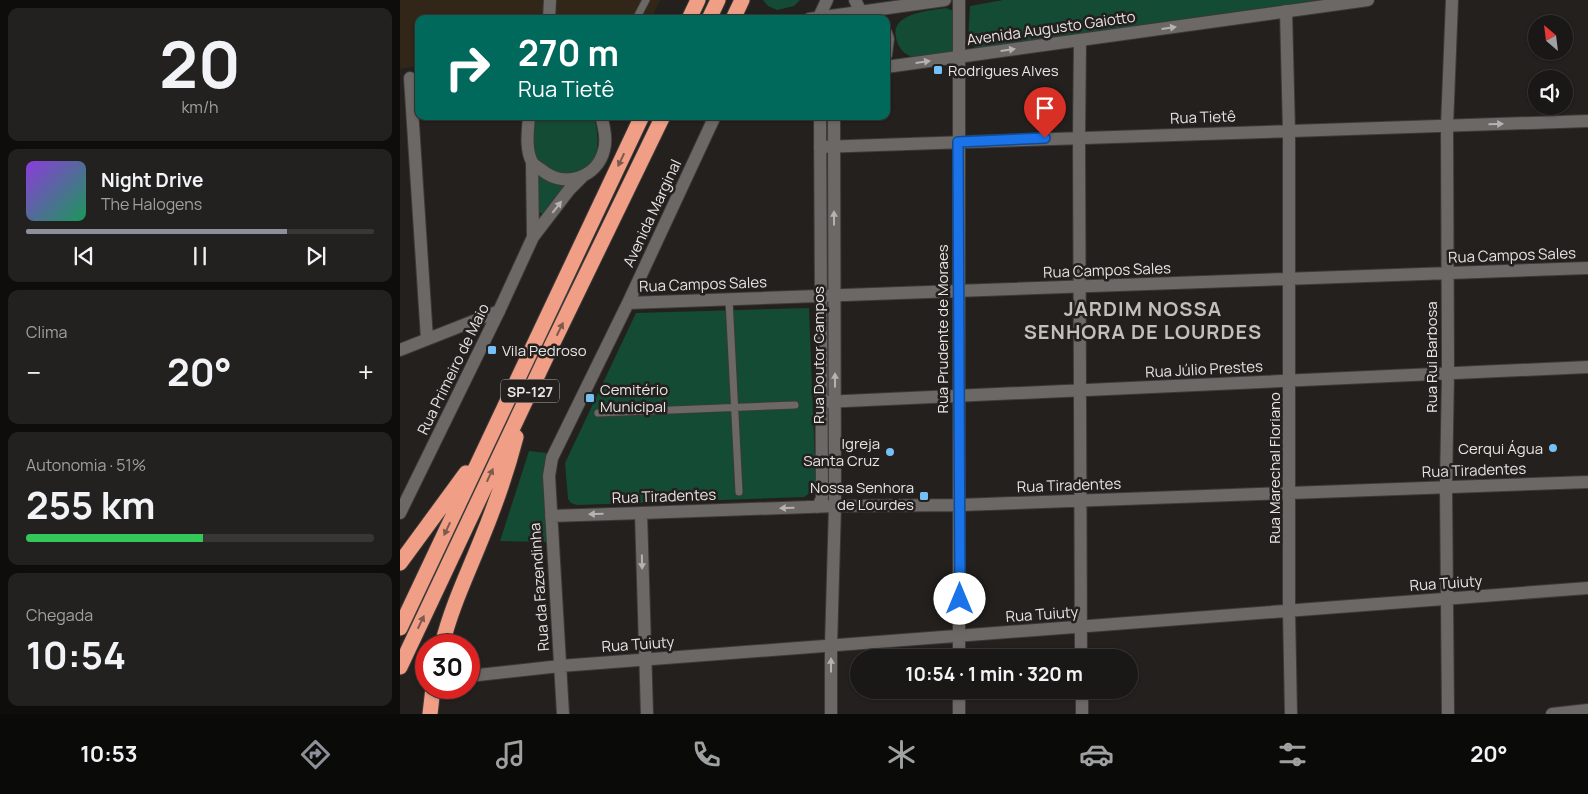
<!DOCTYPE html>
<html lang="pt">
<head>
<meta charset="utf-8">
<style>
	body { margin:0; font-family:Manrope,sans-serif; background:#23211f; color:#f1f3f6; height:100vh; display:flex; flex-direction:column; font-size:19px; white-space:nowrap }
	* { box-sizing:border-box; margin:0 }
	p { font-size:16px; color:#9fa0a1 }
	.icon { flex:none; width:28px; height:28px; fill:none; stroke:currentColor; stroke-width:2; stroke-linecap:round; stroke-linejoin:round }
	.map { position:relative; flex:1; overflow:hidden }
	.panel { display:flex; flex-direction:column; gap:8px; padding:8px; background:#0e0d0c; width:400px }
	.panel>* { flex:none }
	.top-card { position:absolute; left:15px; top:15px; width:475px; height:105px; border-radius:10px; box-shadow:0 1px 4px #0004,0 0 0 1px #383735; background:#00695c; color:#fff; overflow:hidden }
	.needle { width:32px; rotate:332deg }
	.buttons { position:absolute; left:1128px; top:15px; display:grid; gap:10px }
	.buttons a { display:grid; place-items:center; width:45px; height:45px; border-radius:50%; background:#1a1816; box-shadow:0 1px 4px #0004,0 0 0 1px #383735; font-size:25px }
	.speed { position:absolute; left:15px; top:634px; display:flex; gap:10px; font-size:25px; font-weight:700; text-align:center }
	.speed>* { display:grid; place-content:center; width:65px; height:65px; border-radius:50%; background:#1a1816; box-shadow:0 1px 4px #0004,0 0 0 1px #383735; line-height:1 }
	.speed .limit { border:8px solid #d22; background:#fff; color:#111 }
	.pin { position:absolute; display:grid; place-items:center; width:42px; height:42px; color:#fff; margin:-51px -21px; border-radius:50% 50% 50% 0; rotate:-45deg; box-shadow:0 0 5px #0007 }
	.pin .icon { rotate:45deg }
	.me { position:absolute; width:55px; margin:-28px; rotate:0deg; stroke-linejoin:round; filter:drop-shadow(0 0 4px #0008) }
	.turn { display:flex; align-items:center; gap:18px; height:105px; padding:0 20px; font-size:22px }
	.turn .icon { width:65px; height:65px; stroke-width:2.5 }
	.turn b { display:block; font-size:35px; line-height:42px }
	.big { font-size:38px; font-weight:700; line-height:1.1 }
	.panel .widget { flex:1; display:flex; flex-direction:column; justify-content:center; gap:8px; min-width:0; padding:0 18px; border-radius:10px; background:#23211f }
	.panel .dial { align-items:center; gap:0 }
	.dial b { font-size:65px; line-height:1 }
	.song { display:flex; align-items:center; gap:15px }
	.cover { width:60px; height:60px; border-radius:8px; background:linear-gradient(135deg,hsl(270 70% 55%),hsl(150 70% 35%)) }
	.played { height:5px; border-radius:2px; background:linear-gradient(90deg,#8c9099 75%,#383735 75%) }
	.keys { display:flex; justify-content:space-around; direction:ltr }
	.heat { display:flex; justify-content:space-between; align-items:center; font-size:28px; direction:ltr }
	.charge { height:8px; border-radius:4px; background:linear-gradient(90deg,#34c759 51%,#383735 0) }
	.trip { position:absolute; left:450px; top:649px; width:288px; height:50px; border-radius:25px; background:#1a1816; box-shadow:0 1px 4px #0004,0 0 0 1px #383735; font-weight:700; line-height:50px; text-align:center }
	.menu { display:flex; height:80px; justify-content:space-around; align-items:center; background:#0a0a09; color:#9fa0a1 }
	.menu .icon { width:35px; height:35px }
	.menu .on { color:#8c9099 }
	.menu b { font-size:22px; color:#f1f3f6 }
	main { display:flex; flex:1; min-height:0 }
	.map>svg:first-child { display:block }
	.commercial { fill:#312617 }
	.green { fill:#134b35 }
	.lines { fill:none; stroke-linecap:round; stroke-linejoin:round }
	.lane-casing { stroke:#3c3a38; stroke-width:9 }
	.street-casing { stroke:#3c3a38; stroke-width:14 }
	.secondary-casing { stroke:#3c3a38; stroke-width:14 }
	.highway-casing { stroke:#3c3a38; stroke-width:17 }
	.lane { stroke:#6c6865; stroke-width:7 }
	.street { stroke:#6c6865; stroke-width:12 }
	.secondary { stroke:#6c6865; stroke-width:12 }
	.highway { stroke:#f09e86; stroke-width:15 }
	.oneway { fill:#b6b2b1 }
	.oneway2 { fill:#7f594d }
	.route-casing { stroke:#114b97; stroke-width:12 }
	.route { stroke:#1a73e8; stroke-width:9 }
	.poi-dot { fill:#75c0f6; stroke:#23201e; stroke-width:2 }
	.labels { text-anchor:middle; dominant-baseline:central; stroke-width:5; stroke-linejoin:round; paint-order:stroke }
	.shield { fill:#23201e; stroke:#aca9a8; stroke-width:1 }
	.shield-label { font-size:14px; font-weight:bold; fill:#e7e4e3 }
	.street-label { font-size:15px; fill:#e7e4e3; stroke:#23201e }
	.poi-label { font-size:15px; fill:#e7e4e3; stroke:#23201e; text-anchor:start }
	.district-label { font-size:20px; font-weight:bold; letter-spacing:1px; fill:#c3bfbb; stroke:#23201e }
</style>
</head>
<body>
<main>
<section class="panel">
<div class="widget dial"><b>20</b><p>km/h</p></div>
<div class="widget">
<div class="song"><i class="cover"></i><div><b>Night Drive</b><p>The Halogens</p></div></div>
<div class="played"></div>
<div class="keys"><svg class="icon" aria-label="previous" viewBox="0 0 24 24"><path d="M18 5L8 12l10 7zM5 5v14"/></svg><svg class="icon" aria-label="pause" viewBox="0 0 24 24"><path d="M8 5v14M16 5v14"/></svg><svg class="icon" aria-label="next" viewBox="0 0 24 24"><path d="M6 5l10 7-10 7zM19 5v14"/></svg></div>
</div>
<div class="widget"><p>Clima</p>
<div class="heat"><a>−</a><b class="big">20°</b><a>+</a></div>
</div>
<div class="widget"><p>Autonomia · 51%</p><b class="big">255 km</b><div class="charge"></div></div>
<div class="widget"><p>Chegada</p><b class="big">10:54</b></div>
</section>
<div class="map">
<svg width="1188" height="714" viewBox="0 0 1188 714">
	<rect width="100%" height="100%" fill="#23201e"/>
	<path class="commercial" d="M0,0H260L251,19H19V66L0,69Z"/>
	<path class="green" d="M363,0H400L394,6L377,10L368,6Z
		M603,0H919L576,48L568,41L570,6Z
		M546,8L554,11V51L551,53C539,55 524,59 513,57C505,55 499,49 497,41C487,13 528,11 546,8Z
		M135,116H193C200,132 201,165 181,172C174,175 165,174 158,175L136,161L132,147Z
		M138,175L150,182L166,186L145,213L142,214L139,212Z
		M409,308L416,489L404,497L177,505L171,503L168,499L165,463L236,313Z
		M129,451L147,453L148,542L100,541Z"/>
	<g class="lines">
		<g class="lane-casing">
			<path id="lane" d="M236,19L246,0
				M329,300L339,492
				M198,413L395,405"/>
		</g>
		<g class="street-casing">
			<path id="street" d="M559,0V658
				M886,11L889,131V611L891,714
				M149,19L150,0
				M680,40L679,137L681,658
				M10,78L27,339
				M420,147L1188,121
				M228,303L1188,268
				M0,350L99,311
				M424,402L1188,367
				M435,506L560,505L1188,482
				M151,516L241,513
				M69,676L160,666L1188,588
				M682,690V714
				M163,714L149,476L152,458L228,303L315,116
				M559,714V690
				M1048,714L1046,487L1048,373L1047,126L1052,0
				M1152,714L1188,710"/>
		</g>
		<g class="secondary-casing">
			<path id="secondary" d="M455,0L461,12
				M419,17L427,0
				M409,19L545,0
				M486,33L488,39L486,55
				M486,67L968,0
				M129,116C128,130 125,149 132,162C134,166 140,168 143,171C165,188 197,178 204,150C207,140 204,126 201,116
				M132,163L133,237
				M418,507L422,498L420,116
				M0,513L99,311L133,237L169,190L182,177
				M247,714L241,513L435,506
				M431,714V646L435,506L434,116"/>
		</g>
		<g class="highway-casing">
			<path id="highway" d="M289,19L298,0
				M309,19L318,0
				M333,19L342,0
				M0,563L66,473
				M0,628L242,116
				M42,645C51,608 67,575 81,540C95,506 107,472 116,437
				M0,667L149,351L263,116
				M30,714L33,688"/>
		</g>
		<use href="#lane" class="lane"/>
		<use href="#street" class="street"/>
		<use href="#secondary" class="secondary"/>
		<use href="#highway" class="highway"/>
	</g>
	<defs><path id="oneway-solid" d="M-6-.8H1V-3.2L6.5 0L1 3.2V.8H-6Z" transform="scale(1.25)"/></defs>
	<g class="oneway">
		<use href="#oneway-solid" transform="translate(769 28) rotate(-8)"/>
		<use href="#oneway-solid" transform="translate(608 50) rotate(-8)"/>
		<use href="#oneway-solid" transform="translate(523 62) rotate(-8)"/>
		<use href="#oneway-solid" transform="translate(1096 124) rotate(-2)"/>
		<use href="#oneway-solid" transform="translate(157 207) rotate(-52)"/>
		<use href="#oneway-solid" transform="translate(434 218) rotate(-90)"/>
		<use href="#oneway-solid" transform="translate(435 380) rotate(-90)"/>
		<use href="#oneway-solid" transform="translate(387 508) rotate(178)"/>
		<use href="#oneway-solid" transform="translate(196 514) rotate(179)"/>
		<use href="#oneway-solid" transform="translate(242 562) rotate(89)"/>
		<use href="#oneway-solid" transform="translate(431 665) rotate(-90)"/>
	</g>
	<g class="oneway2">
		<use href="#oneway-solid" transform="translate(221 160) rotate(115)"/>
		<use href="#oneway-solid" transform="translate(160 329) rotate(-64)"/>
		<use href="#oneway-solid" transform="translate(90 475) rotate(-65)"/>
		<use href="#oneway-solid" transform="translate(47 529) rotate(115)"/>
		<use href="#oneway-solid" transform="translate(21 622) rotate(-65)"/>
	</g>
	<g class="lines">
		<g class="route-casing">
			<path id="route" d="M560,599L558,142L645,138"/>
		</g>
		<use href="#route" class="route"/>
	</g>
	<g class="poi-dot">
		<rect x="533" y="65" width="10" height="10" rx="2.5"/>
		<rect x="87" y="345" width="10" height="10" rx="2.5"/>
		<rect x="185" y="393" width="10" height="10" rx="2.5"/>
		<circle cx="1153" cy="448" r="5"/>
		<circle cx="490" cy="452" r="5"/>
		<rect x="519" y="491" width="10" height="10" rx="2.5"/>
	</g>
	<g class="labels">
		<rect class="shield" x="101" y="379.5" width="58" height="23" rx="4"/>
		<g class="shield-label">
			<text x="130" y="391">SP-127</text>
		</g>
		<g class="street-label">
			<text transform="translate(651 28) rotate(-8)">Avenida Augusto Gaiotto</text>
			<text transform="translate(803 117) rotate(-2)">Rua Tietê</text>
			<text transform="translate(252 213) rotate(-65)">Avenida Marginal</text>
			<text transform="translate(1112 255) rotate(-2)">Rua Campos Sales</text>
			<text transform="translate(707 270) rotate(-2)">Rua Campos Sales</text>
			<text transform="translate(303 284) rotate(-2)">Rua Campos Sales</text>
			<text transform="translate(542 329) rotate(-90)">Rua Prudente de Moraes</text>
			<text transform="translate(418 355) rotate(-90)">Rua Doutor Campos</text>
			<text transform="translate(1031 357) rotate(-90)">Rua Rui Barbosa</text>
			<text transform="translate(53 369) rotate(-64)">Rua Primeiro de Maio</text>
			<text transform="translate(804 369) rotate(-3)">Rua Júlio Prestes</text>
			<text transform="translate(874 468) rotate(-90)">Rua Marechal Floriano</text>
			<text transform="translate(1074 470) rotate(-2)">Rua Tiradentes</text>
			<text transform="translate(669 485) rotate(-2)">Rua Tiradentes</text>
			<text transform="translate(264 496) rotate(-2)">Rua Tiradentes</text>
			<text transform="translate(1046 583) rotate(-4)">Rua Tuiuty</text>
			<text transform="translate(139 587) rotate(-94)">Rua da Fazendinha</text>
			<text transform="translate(642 614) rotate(-4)">Rua Tuiuty</text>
			<text transform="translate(238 644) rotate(-4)">Rua Tuiuty</text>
		</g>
		<g class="poi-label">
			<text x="548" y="70">Rodrigues Alves</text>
			<text x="102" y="350">Vila Pedroso</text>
			<text x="200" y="389">Cemitério<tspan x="200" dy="17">Municipal</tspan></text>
			<text x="480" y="443" text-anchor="end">Igreja<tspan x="480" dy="17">Santa Cruz</tspan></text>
			<text x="1143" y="448" text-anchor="end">Cerqui Água</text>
			<text x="514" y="487" text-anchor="end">Nossa Senhora<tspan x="514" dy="17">de Lourdes</tspan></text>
		</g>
		<g class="district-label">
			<text x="743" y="308">JARDIM NOSSA<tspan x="743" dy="23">SENHORA DE LOURDES</tspan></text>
		</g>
	</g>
</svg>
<div class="buttons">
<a><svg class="needle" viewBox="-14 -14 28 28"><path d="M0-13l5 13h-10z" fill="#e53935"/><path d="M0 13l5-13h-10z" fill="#9fa0a1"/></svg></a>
<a><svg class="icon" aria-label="sound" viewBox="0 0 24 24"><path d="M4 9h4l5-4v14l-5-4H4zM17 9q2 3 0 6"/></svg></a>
</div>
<div class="speed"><div class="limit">30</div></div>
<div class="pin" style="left:645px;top:138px;background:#d93025"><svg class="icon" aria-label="arrive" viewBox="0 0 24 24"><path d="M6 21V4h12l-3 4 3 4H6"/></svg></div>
<svg class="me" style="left:560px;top:599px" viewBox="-20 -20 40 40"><circle r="19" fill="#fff"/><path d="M0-13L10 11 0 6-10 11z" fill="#1a73e8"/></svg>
<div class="trip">10:54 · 1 min · 320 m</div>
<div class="top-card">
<div class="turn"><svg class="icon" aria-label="right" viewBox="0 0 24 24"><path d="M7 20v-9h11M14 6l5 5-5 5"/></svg><div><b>270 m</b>Rua Tietê</div></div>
</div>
</div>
</main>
<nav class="menu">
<b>10:53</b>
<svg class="icon on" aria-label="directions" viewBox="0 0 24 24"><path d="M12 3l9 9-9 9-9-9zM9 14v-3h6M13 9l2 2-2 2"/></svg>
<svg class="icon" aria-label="music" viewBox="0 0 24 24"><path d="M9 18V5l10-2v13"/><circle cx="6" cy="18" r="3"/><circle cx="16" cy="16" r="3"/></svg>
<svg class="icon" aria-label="phone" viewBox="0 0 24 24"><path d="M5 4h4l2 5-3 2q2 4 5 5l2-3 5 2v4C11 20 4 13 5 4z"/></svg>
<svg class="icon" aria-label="climate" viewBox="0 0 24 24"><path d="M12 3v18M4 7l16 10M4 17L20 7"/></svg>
<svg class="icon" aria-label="car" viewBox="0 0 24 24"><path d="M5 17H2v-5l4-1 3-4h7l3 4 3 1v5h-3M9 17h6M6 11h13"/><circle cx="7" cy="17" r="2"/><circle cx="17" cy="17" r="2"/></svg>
<svg class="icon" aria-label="filters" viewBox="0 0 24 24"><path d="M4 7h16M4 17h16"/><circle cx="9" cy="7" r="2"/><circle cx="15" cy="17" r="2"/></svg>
<b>20°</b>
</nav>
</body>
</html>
